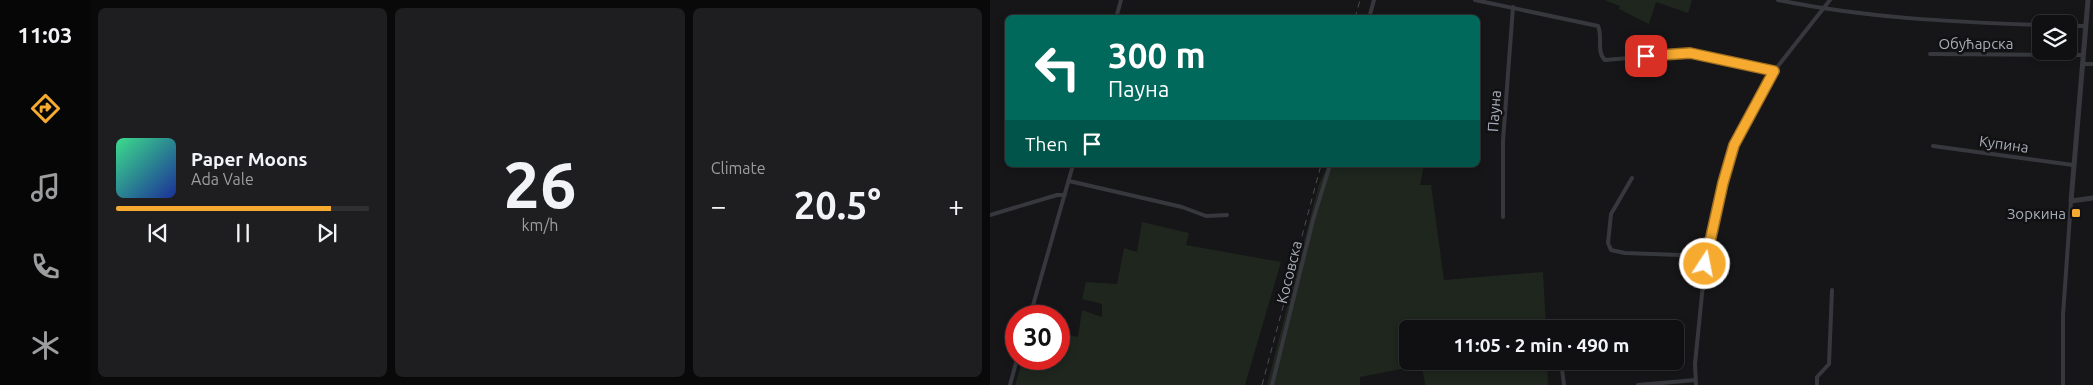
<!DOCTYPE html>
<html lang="en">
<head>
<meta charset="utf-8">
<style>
	body { margin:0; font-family:Ubuntu,sans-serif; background:#1e1e20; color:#f1f3f6; height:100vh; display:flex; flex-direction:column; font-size:19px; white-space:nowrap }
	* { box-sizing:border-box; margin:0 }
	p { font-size:16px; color:#9c9d9f }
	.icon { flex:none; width:28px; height:28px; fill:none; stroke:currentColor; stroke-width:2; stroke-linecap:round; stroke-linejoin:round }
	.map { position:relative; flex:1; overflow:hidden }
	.details { display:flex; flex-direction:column; gap:8px; padding:8px; background:#09090a; width:900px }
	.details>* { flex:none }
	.top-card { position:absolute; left:15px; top:15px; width:475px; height:152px; border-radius:8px; box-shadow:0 2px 8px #0003,0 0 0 1px #303032; background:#00695c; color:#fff; overflow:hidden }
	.buttons { position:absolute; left:1042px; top:15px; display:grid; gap:10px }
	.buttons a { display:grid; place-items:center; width:45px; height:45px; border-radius:8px; background:#101012; box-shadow:0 2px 8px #0003,0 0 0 1px #303032; font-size:25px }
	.speed { position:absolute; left:15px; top:305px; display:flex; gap:10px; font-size:25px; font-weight:700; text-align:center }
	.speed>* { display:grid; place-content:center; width:65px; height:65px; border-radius:50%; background:#101012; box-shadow:0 2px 8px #0003,0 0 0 1px #303032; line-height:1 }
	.speed .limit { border:8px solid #d22; background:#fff; color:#111 }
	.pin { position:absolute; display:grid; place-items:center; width:42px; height:42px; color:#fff; margin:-21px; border-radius:10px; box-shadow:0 2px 8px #0006 }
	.me { position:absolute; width:55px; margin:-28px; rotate:11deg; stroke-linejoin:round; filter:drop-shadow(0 0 4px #0008) }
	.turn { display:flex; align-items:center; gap:18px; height:105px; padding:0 20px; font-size:22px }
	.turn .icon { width:65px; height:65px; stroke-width:2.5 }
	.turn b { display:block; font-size:35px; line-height:42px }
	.then { display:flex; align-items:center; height:48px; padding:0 20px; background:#0003; gap:10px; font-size:19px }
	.big { font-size:38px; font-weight:600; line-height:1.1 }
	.details .widget { flex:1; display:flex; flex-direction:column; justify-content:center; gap:8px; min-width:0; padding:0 18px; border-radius:8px; background:#1e1e20 }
	.details .dial { align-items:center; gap:0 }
	.dial b { font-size:65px; line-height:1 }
	.song { display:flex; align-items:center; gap:15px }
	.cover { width:60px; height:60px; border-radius:8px; background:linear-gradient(135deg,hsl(150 70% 55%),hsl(230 70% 35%)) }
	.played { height:5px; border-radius:2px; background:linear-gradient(90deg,#f6ab30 85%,#303032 85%) }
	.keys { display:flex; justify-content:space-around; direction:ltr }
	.heat { display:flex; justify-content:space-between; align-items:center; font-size:28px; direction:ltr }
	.details .tiles { flex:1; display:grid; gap:8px; grid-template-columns:repeat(3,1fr) }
	.trip { position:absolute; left:409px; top:320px; width:285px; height:50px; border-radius:8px; background:#101012; box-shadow:0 2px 8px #0003,0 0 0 1px #303032; font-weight:600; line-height:50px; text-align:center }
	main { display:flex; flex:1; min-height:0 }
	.tabs { display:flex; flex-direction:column; width:90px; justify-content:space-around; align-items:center; background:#060607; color:#9c9d9f }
	.tabs .icon { width:35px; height:35px }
	.tabs .active { color:#f6ab30 }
	.tabs b { font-size:22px; color:#f1f3f6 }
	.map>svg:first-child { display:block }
	.green { fill:#1e261e }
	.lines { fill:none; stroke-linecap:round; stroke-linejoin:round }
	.minor { stroke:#37383d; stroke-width:4 }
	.tertiary { stroke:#37383d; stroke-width:5 }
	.rail { stroke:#4a4c52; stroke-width:1; stroke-dasharray:6 5; stroke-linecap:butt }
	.route-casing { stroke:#a06f1f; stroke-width:12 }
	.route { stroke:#f6ab30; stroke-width:9 }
	.poi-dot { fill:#f6ab30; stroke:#111113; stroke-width:2 }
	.labels { text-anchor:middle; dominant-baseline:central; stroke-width:5; stroke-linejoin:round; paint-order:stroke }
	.street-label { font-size:15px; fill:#a7adb8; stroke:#111113 }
	.poi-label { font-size:15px; fill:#a7adb8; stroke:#111113; text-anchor:end }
</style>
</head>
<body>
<main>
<nav class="tabs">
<b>11:03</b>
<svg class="icon active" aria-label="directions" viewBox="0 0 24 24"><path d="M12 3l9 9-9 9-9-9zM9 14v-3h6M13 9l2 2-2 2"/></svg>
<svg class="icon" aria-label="music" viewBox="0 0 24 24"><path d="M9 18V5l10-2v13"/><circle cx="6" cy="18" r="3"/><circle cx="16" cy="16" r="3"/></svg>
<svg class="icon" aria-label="phone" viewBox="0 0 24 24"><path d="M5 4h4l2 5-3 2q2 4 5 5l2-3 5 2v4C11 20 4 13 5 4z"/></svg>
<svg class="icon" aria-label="climate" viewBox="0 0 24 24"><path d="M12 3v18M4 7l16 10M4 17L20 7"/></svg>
</nav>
<section class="details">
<div class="tiles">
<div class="widget">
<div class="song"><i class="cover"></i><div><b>Paper Moons</b><p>Ada Vale</p></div></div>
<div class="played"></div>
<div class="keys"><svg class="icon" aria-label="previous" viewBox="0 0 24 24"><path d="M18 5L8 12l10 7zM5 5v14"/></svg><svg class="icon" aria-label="pause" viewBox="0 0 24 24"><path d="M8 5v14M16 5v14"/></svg><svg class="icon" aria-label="next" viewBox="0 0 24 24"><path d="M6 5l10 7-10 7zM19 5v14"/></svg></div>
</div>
<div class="widget dial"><b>26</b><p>km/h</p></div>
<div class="widget"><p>Climate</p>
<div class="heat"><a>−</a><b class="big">20.5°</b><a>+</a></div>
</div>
</div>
</section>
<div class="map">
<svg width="1103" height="385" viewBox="0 0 1103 385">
	<rect width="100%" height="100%" fill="#161618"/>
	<path class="green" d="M614,0H702L698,13L666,2L659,24L629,9L630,6Z
		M338,165H434L430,185H441L454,280L553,272L556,329H418V361H557L558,385H435L432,365L370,377V385H277L329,184Z
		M152,222L199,233L196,245L291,262L255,385H25L33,359H69V332L88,337L92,310L112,317V304L92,299L96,282L127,284L134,248L147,252Z"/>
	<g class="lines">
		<path class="minor" d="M485,0L608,26C613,36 606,52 615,60L700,53L784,71
			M788,0C875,18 963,22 1051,25
			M126,18L131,0
			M379,18L384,0
			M1079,26H1095
			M940,54L1093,55
			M1092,64H1103
			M943,146L1083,165
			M642,178L621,214L618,243L621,250L635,253L717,256
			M79,181L192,207L216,216L237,215
			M0,215L67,195H75
			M513,217V141L523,7
			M40,316L83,165
			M571,361L574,385
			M20,385L27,359
			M282,385L323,220L340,165
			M648,385L706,380
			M706,385L705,364L715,264L733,183L743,145L784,71L840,0
			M827,385V377L839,364L842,290
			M1073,385V315L1081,201"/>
		<path class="tertiary" d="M1098,0L1081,201L1103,198"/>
		<path class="rail" d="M365,18L370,0
			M272,385L331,165"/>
	</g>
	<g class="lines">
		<g class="route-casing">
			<path id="route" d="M656,56L700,53L784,71L744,145L733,183L715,264"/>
		</g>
		<use href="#route" class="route"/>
	</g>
	<rect class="poi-dot" x="1081" y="208" width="10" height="10" rx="2.5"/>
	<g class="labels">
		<g class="street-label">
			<text x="986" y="43">Обућарска</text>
			<text transform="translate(504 111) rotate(-86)">Пауна</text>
			<text transform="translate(1014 144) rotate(8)">Купина</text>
			<text transform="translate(299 272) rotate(-76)">Косовска</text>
		</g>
		<g class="poi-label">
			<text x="1076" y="213">Зоркина</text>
		</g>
	</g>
</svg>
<div class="buttons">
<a><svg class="icon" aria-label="layers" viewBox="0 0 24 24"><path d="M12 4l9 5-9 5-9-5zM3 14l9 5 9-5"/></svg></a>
</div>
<div class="speed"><div class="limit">30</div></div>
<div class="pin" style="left:656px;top:56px;background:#d93025"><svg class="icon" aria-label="arrive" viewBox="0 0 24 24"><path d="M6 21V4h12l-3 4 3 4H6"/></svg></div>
<svg class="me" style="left:715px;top:264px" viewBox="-20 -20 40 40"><circle r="17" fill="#f6ab30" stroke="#fff" stroke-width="3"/><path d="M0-11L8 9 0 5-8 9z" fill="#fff"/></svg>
<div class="trip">11:05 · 2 min · 490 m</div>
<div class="top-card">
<div class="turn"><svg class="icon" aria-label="left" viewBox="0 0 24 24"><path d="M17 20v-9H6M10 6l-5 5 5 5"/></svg><div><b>300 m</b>Пауна</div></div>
<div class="then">Then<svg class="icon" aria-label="arrive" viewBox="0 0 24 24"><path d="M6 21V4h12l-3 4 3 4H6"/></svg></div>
</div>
</div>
</main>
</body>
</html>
